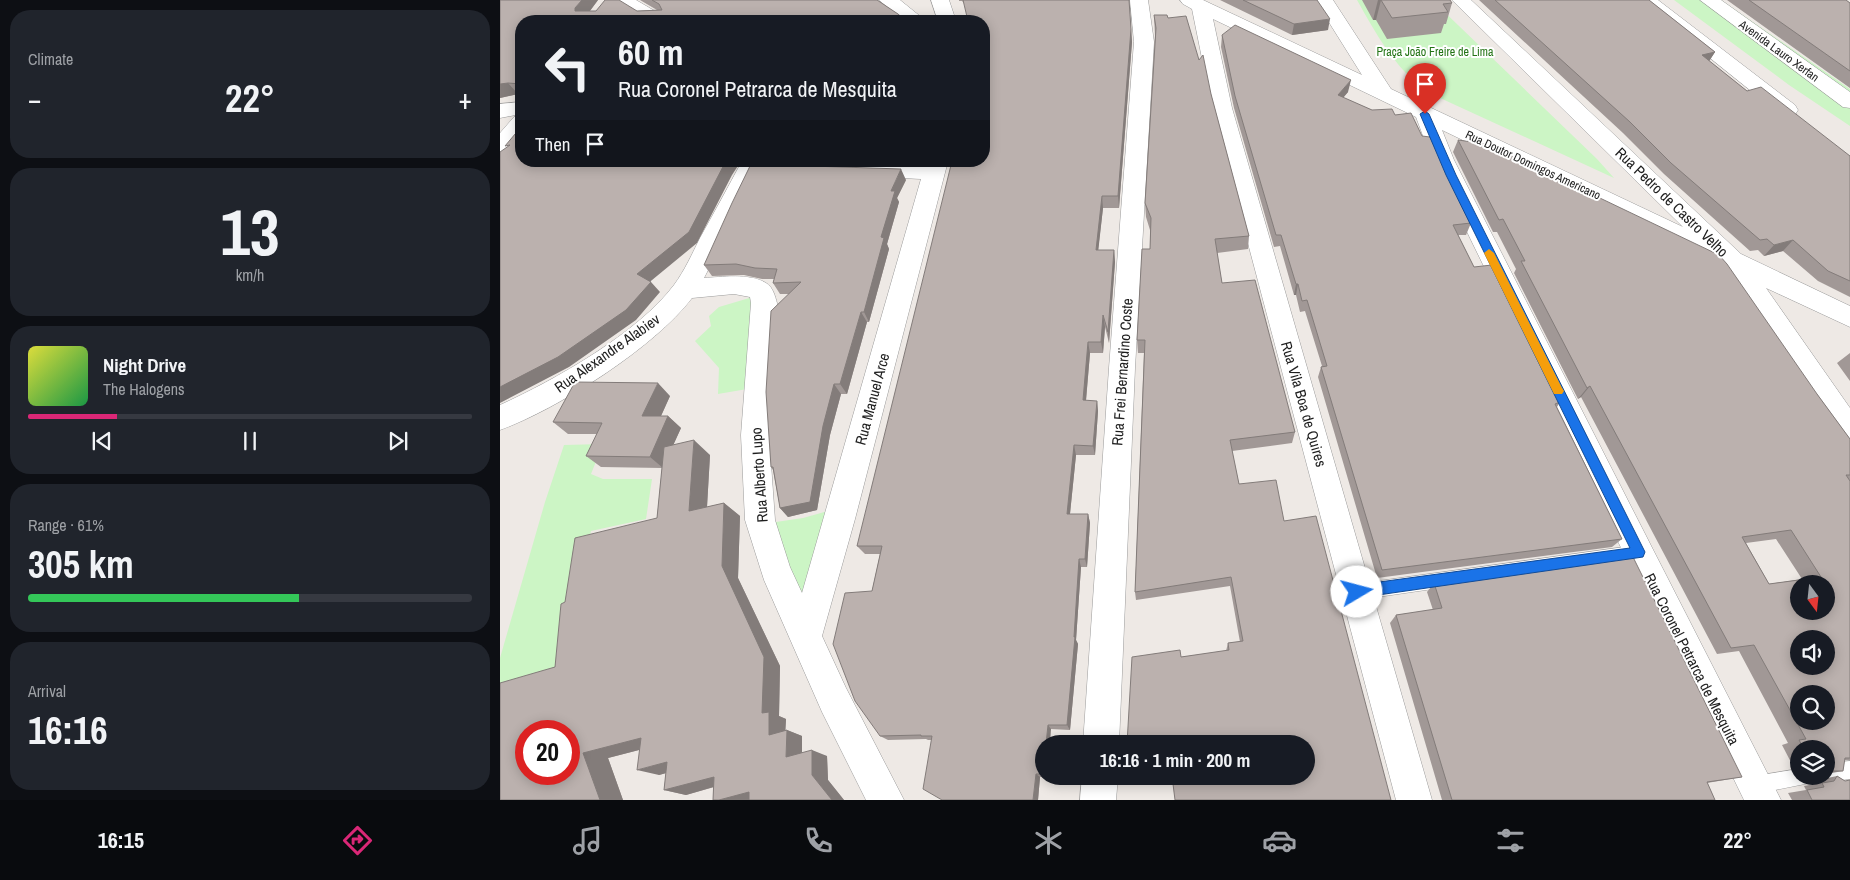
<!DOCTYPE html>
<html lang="en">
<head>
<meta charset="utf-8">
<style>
	body { margin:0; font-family:"Archivo Narrow",sans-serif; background:#20242c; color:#f1f3f6; height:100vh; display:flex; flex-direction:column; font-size:19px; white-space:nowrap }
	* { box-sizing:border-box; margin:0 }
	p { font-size:16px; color:#9ea1a6 }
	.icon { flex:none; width:28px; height:28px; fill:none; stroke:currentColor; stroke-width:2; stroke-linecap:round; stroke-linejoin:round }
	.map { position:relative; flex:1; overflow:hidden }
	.sheet { display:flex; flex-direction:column; gap:10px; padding:10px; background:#0d0f14; width:500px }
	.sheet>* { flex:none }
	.banner { position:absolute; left:15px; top:15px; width:475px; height:152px; border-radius:20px; box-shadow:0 2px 12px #0003; background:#171b24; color:#f1f3f6; overflow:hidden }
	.needle { width:32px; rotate:165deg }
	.fabs { position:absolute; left:1290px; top:575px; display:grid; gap:10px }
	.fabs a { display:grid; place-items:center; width:45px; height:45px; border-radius:50%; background:#171b24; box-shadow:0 2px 12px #0003; font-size:25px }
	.speed { position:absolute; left:15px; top:720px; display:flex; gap:10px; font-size:25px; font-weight:700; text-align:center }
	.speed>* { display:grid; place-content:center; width:65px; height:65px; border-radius:50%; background:#171b24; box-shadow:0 2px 12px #0003; line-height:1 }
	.speed .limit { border:8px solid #d22; background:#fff; color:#111 }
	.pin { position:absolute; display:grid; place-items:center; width:42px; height:42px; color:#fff; margin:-51px -21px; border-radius:50% 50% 50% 0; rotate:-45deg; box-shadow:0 0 5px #0007 }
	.pin .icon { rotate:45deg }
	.me { position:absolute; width:55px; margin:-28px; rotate:82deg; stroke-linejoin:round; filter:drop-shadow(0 0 4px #0008) }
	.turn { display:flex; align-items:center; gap:18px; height:105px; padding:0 20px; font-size:22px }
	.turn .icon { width:65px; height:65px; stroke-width:2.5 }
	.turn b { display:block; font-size:35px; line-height:42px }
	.then { display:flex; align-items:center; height:48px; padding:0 20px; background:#0003; gap:10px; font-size:19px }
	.big { font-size:38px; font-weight:700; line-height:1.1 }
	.sheet .tile { flex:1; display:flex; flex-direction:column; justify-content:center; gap:8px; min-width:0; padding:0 18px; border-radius:20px; background:#20242c }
	.sheet .dial { align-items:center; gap:0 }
	.dial b { font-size:65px; line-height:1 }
	.song { display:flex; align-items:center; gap:15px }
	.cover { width:60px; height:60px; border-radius:8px; background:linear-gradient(135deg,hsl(60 70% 55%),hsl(140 70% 35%)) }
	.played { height:5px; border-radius:2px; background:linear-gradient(90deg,#db2777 20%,#363941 20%) }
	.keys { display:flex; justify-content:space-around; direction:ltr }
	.heat { display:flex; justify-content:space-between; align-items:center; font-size:28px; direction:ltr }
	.charge { height:8px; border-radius:4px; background:linear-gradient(90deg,#34c759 61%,#363941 0) }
	.trip { position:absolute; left:535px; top:735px; width:280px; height:50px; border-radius:25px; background:#171b24; box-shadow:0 2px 12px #0003; font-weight:700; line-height:50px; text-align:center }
	.menu { display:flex; height:80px; justify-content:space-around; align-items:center; background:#090b0e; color:#9ea1a6 }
	.menu .icon { width:35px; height:35px }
	.menu .active { color:#db2777 }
	.menu b { font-size:22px; color:#f1f3f6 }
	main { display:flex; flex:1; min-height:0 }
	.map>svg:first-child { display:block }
	.park { fill:#ccf5c5 }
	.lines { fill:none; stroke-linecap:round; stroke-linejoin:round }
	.service-casing { stroke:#9b9b9b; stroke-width:1 }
	.minor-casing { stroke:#9b9b9b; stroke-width:1 }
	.service { fill:#fff; fill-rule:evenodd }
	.minor { fill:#fff; fill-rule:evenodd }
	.wall { fill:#a19896; fill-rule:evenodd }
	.shaded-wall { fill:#837c7a }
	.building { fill:#bbb1ae; stroke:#837c7a; fill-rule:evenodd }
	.route { fill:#1a73e8; stroke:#114b97 }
	.slow { fill:#f59e0b }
	.labels { text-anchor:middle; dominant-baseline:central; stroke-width:4; stroke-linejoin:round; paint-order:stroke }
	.far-street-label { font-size:12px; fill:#1e1e1e; stroke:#fff }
	.far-park-label { font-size:12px; fill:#237315; stroke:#fff }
	.street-label { font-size:15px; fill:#1e1e1e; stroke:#fff }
</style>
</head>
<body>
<main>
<section class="sheet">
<div class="tile"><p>Climate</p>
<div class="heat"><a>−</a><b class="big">22°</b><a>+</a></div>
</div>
<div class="tile dial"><b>13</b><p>km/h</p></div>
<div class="tile">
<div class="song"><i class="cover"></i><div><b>Night Drive</b><p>The Halogens</p></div></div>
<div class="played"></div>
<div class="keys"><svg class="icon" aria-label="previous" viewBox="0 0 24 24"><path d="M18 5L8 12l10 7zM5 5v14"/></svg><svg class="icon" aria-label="pause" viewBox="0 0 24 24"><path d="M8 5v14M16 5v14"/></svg><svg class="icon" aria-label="next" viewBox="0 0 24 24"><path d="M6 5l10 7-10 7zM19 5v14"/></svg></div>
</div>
<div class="tile"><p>Range · 61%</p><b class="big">305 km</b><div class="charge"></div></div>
<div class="tile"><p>Arrival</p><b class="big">16:16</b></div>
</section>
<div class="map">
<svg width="1350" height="800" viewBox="0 0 1350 800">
	<rect width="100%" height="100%" fill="#eee9e5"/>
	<path class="park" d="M857,0H932L1097,159L1114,178L927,92C895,68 876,34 857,0Z
		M1174,0H1221L1350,89V126L1289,85Z
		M256,296L253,388L218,394L219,368L195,341L211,326L209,316L219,307Z
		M103,444L91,474L103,479H152L146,519L91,531L61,673L0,689V658L45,502L64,445Z
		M335,509L306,612L269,523L303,518Z"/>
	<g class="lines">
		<g class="service-casing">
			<path id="service" d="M1139,545L1144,547L1147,552L1144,557L1139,559L857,600L851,598L849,592L851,586L857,584Z
				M1350,761V779L1326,782L1320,779L1318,776H1326V764Z
				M1299,769V776H1318L1315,782L1255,794L1249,791L1246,785L1249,779L1255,776Z"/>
		</g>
		<g class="minor-casing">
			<path id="minor" d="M114,0H136L165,17L167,21H145L117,4Z
				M379,0H400L426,21H405Z
				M431,0H449L456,21H438Z
				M630,0H648L654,42L635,368L619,744H583L609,368L634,42Z
				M680,0H703L862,75L815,0H833L891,89L1183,227L952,0H971L1241,254L1350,306V327L1266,288L1350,408V443L1340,440L1264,323L1224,267L942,130L954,160L1281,800H1244L932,160L916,117L713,19L732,108L932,800H896L712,108L692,9L683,4Z
				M1138,0H1158L1295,105L1298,110L1295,115L1288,117L1281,115Z
				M1200,0H1221L1350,92V108L1343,107Z
				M21,102V114L0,118V104Z
				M21,115V135L8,152L0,154V133L14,117Z
				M242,161H264L204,278C221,277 250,273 266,283C273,287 275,296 277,303L269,435L275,520L290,567L302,593L421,179L363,176L355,174L352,169L355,164L363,162L425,164L426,161H448L355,519L322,636L346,688L404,800H366L322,712L264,580L245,520L241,435L251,303L250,297L234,294L192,298C155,347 58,409 0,430V405C55,380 138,333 174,285C185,270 192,254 200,238C214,213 228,187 242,161Z
				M582,776H618L616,800H580Z"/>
		</g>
		<use href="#service" class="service"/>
		<use href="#minor" class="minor"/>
	</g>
	<path class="wall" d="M0,0H98L90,11H137L157,10L140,0H377L21,21V94H18L0,98Z
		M459,0H629L632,42L619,208H603L598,250H614L615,262L609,343L605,327L603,353H590L586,401H597L598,411L595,455H576L570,514H588L590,523L587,567H581L576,640L578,644L570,730L551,729L544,744V776H546V777H540L538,800H442L432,740H428L426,739L388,740L380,736L372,591L380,554H365L357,546L484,161V21L462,1H459Z
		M720,0H817L828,30L792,35Z
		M862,0H950L952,3L946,24H944L941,33L887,39L876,20H873Z
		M979,0H1149L1215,52L1209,61L1247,91L1350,156V297L1318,281L1283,251L1264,256L1258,250L1250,251L1164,174L1123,133Z
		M1227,0H1346L1350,3V0V88Z
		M654,15L668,18L699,60L711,94L749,236L748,249L717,253L722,283L795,432L792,443L732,451L739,484L784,521L891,800L681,657L726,651L728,643L740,642L730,586L636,600L635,592L644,353H638L637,340L650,249V230L646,217L645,203L655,36Z
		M722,35L848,92L843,98L872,110L895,115L922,136L971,223L966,235H958L974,267L1060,402L1057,407L1122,539L1112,547L877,578L818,377L821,367L822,366L805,311L800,312L796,295H794L780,246L774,247L734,108L721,47Z
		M958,140L1317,394L1350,439V760H1344L1343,771L1326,774V749H1299V768H1294L1282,745L1288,743L1239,651L1217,654L1081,397L1078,399L1014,273L1016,269L997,232H993L953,152ZM1276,539L1302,579L1269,584L1246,543Z
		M371,161H411V162Z
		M406,180L397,198L399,202L387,244L389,249L369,322H367L347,394H341L330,435L317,510L288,517L280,508L273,470L271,467L289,294H280L273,283L274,279H262L244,275L212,276L204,265Z
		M1350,353V381L1337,363Z
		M170,396L161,416H168L181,428L173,445L210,455L207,507L224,503L240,516L238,578L280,666L279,716L286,719L285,730H287L302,736V753L327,756L328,780L344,800H213L214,787L186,795L164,790L166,773L159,775L139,750L108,758L123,800H0L55,667L65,602L157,518L162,468L101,467L86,456L97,434H68L53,422Z
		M934,583L1242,777L1207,783L1215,800H942L890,623L896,615L933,610L927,592Z
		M1337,776L1345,781L1350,800H1292L1288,793L1306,790L1304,786L1315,784L1318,780Z"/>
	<path class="shaded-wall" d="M82,0H98L83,20L75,11V8Z
		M878,0H881L876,20H873Z
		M830,19L828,30L792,35L794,24Z
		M631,29L632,42L619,208L618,196Z
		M1215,52L1208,63L1202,55Z
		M851,80L848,92L835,107L838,95Z
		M8,83L18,94L0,98V84Z
		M226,161H241L232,175L197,243L146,285L137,274Z
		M401,169L406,180L397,198L399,202L387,244L389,249L369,322L364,312L391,191Z
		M602,196L603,208L597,262L596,250Z
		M1293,240L1283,251L1264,256L1274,245Z
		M614,250L615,262L609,343L608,332Z
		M151,282L160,292L136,320L69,367L0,403V387Z
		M796,284H798L796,295H794Z
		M361,312L367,322L347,394L340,384Z
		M603,315L605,327L603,353L601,342Z
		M588,342L590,353L585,411L583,400Z
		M158,383L170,396L156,427L142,416Z
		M334,384L341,394L330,435L317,510L288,517L280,508Z
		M1090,386L1081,397L1078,399L1087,388Z
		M597,401L598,411L595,455L593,446Z
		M168,416L181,428L163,468L150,457Z
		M194,440L210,455L206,524L189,511Z
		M574,445L576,455L569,523L567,514Z
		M224,503L240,516L238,578L280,666L279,716L286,719L285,741L269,735L262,713L222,566Z
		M588,514L590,523L587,567L585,559Z
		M579,559L581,567L576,640L578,644L570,730L567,725Z
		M548,725L551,729L550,744H546Z
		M287,730L302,736V762L286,757Z
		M141,738L162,744L108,758L123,800H100L83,753Z
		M312,750L327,756L328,780L344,800H332L312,775Z
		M167,762L188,767L159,775L137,770Z
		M536,774L540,777L538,800H533Z
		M214,777L234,781L186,795L164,790Z
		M249,792L252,800H219Z"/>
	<path class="building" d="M0,0H82L75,8V11H96L105,0H119L137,11L162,10L159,4L152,0H377L398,14L406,21H21V84L8,83L0,84Z
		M463,0H629L631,29L618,196H602L596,250H614L608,332L603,315L601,342H588L583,400L597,401L593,446L574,445L567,514H588L585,559H579L574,637H575L567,725H548L546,744H544V763L543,774H536L533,800H442L423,789L432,736H421V735L380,736L355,701L333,644L345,593L372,591L382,546H357L452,161H484V21H468Z
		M743,0H817L830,19L794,24Z
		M881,0H950L952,3L943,4L948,12L892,18Z
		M995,0H1149L1215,52L1202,55L1247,91L1261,87L1350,156V281L1328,271L1293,240L1274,245L1267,239L1260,240L1171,163L1130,122Z
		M1249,0H1346L1350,3V71Z
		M654,15H667L668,18L686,16L699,60L703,55L711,94L749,236L715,239L722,283L755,280L795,432L730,440L739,484L776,480L784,521L816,516L891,800H675L672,776H806V744H627L632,657L680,650L681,657L729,650L728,643L743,641L731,577L635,592L645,340H637L642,249H650L651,218L645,203L656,28Z
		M735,25L851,80L838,95L872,110L892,109L895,115L911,113L922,136L930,137L971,223L953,225L974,267L992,265L1060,402L1055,404L1122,539L882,570L821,367L827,366L807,300L802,301L798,284H796L781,235H776L735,96L722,35Z
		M21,127V161H226L189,232L137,274L151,282L126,310L58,357L0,387V152L10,145L5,146Z
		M958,140L987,144L1219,255L1227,264L1317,394L1350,439V475H1346L1350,481V758H1345L1343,771H1326V749H1304L1299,740L1306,739L1254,645L1231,648L1090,386L1087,388L1021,261H1025L1003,219L999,220ZM1291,530L1321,577L1269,584L1242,537ZM1299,584H1326V611H1299ZM1299,639H1326V666H1299ZM1299,694H1326V721H1299Z
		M251,164L401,169L391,191H395L381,237L384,238L364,312H361L340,384H334L323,426L310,502L280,508L273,467H271L266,392L271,311L301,282L273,283L277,269L255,268L236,264L204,265L232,203Z
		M75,382L158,383L142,416H168L150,457L86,456L102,423L53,422Z
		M194,440L189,511L224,503L222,566L264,657L262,713L269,712V735L287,730L286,757L312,750V775L332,800H249V792L219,800H213L214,777L164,790L167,762L137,770L141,738L83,753L100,800H0V683L55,667L61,604L65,602L75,538L157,518L164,447ZM26,731H69V774H26Z
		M1132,555L1242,777L1207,782L1215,800H952L896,615L942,608L934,583Z
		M1337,776L1345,781L1350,780V800H1312L1307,790L1324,787L1322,783L1334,781Z"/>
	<path class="route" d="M925,111L929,114L956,175L1143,548L1145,552L1143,557L857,598L852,596L850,592L852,587L857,585L1130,548L946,175L920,114Z"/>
	<path class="slow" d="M989,249L994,253L1062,388L1064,391L1062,394H1054L984,253Z"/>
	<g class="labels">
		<g class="far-street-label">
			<text transform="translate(1279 51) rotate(36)">Avenida Lauro Xerfan</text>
			<text transform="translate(1033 165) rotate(25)">Rua Doutor Domingos Americano</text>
		</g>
		<g class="far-park-label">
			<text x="935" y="52">Praça João Freire de Lima</text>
		</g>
		<g class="street-label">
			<text transform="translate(1172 202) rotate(44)">Rua Pedro de Castro Velho</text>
			<text transform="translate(107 353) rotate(-35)">Rua Alexandre Alabiev</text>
			<text transform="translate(622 372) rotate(-86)">Rua Frei Bernardino Coste</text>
			<text transform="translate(372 399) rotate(-75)">Rua Manuel Arce</text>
			<text transform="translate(804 404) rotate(74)">Rua Vila Boa de Quires</text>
			<text transform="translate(259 475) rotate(-94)">Rua Alberto Lupo</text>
			<text transform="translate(1192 659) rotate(63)">Rua Coronel Petrarca de Mesquita</text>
		</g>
	</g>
</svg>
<div class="fabs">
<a><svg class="needle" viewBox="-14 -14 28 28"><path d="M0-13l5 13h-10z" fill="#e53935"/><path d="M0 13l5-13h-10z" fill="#9ea1a6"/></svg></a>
<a><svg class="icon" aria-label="sound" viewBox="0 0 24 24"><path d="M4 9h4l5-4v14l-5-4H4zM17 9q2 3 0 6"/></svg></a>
<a><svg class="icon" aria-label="search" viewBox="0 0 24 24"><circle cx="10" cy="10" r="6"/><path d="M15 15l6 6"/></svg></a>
<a><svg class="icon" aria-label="layers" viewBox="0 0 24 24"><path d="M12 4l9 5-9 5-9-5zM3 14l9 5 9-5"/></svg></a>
</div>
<div class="speed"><div class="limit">20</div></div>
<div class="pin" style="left:925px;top:114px;background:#d93025"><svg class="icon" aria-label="arrive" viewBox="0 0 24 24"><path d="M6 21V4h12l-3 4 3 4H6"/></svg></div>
<svg class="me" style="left:857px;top:592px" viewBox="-20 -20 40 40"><circle r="19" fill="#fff"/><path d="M0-13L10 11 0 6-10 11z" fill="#1a73e8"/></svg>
<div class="trip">16:16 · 1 min · 200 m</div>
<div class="banner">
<div class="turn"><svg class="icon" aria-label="left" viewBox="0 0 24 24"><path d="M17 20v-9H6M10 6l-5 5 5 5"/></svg><div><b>60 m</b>Rua Coronel Petrarca de Mesquita</div></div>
<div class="then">Then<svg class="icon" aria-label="arrive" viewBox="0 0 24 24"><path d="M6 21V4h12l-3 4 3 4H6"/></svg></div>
</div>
</div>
</main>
<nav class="menu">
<b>16:15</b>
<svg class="icon active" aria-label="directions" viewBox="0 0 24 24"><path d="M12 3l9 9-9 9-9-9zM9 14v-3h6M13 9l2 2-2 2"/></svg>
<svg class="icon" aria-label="music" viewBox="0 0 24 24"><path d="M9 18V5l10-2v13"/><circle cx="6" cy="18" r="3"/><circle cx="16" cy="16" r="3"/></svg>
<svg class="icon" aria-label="phone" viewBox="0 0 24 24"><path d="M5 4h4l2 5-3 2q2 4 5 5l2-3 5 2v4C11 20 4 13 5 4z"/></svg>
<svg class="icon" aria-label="climate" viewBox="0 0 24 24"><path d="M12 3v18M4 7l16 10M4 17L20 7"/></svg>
<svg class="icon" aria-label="car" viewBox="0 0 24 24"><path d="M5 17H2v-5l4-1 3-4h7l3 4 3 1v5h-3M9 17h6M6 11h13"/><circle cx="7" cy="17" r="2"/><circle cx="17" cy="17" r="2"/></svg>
<svg class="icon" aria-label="filters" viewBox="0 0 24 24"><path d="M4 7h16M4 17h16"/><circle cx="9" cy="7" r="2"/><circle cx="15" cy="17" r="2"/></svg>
<b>22°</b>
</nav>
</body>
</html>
